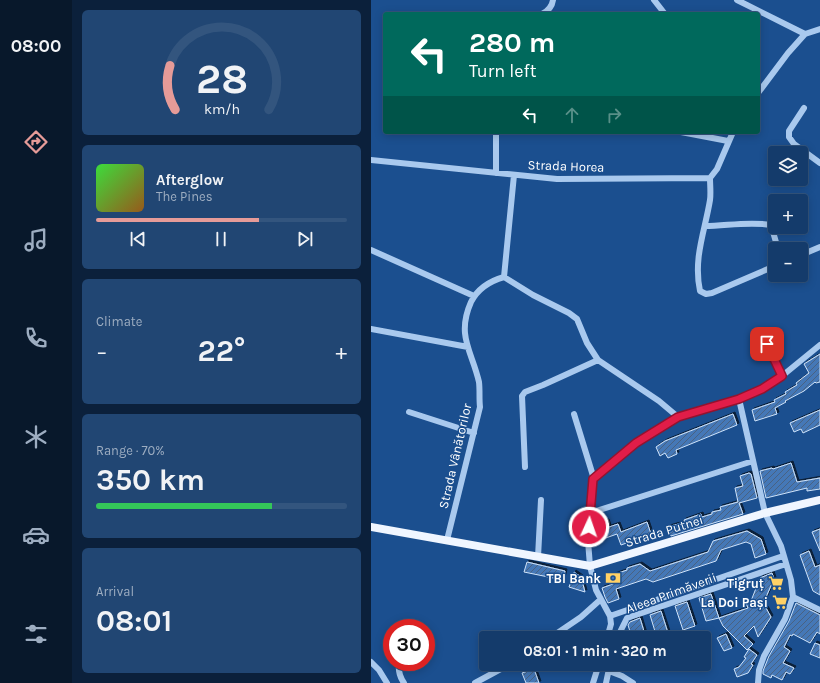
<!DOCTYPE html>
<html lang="en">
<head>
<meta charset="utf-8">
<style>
	body { margin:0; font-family:Karla,sans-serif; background:#214673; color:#f1f3f6; height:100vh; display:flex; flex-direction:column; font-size:15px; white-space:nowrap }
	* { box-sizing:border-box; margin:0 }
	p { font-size:13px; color:#9dadc1 }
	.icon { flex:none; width:22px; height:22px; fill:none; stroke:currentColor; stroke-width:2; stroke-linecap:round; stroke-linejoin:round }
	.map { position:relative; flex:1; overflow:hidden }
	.side { display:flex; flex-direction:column; gap:10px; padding:10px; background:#0b203b; width:299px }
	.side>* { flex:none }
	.banner { position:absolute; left:12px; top:12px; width:377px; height:122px; border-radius:4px; box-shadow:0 2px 10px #0003,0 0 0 1px #33557e; background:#00695c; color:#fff; overflow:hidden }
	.buttons { position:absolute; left:397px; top:146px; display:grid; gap:8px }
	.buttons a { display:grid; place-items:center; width:40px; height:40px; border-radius:4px; background:#143b6b; box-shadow:0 2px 10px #0003,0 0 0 1px #33557e; font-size:20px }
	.speed { position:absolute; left:12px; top:619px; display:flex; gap:8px; font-size:20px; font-weight:700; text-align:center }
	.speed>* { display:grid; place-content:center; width:52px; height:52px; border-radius:50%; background:#143b6b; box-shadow:0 2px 10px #0003,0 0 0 1px #33557e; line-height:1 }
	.speed .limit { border:6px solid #d22; background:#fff; color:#111 }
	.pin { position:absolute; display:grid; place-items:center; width:34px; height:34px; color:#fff; margin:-17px; border-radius:8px; box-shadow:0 2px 6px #0006 }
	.me { position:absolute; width:44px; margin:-22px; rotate:3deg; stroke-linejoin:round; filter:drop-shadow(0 0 3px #0008) }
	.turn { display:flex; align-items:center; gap:14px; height:84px; padding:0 20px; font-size:18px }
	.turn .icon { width:52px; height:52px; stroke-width:2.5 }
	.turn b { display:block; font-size:28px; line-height:34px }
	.lanes { display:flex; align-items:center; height:38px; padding:0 20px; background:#0003; justify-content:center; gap:20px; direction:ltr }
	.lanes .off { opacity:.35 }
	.big { font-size:30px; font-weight:700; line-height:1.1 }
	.side .tile { flex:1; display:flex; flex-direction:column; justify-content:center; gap:6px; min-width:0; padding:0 14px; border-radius:6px; background:#214673 }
	.side .dial { align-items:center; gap:0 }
	.dial svg { height:104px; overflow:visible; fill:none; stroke:#33557e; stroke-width:7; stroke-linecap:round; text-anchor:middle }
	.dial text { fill:#f1f3f6; stroke:none }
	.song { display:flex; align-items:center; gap:12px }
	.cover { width:48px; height:48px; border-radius:6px; background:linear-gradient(135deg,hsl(120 70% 55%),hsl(30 70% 35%)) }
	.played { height:4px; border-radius:2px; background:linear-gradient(90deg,#e69b98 65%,#33557e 65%) }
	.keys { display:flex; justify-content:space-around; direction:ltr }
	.heat { display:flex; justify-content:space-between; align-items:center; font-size:22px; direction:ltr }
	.charge { height:6px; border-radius:3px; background:linear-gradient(90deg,#34c759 70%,#33557e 0) }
	.trip { position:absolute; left:108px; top:631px; width:232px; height:40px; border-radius:4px; background:#143b6b; box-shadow:0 2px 10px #0003,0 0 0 1px #33557e; font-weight:700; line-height:40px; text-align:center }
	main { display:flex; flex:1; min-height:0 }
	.menu { display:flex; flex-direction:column; width:72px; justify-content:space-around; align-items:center; background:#08182b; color:#9dadc1 }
	.menu .icon { width:28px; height:28px }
	.menu .active { color:#e69b98 }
	.menu b { font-size:18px; color:#f1f3f6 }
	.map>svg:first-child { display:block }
	.building { fill:url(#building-hatch); stroke:#cfe3fa; filter:url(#shadow) }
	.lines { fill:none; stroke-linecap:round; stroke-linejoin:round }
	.minor { stroke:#a9c9ee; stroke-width:6 }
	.major { stroke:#f0f6ff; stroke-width:8 }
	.route-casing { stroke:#92132f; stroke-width:10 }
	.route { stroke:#e11d48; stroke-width:7 }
	.labels { text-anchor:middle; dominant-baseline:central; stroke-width:3; stroke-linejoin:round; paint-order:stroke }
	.street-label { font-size:13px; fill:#fff; stroke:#1b4f8f }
	.poi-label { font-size:13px; font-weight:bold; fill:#fff; stroke:#1b4f8f; text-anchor:end }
</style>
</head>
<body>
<main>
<nav class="menu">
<b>08:00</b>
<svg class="icon active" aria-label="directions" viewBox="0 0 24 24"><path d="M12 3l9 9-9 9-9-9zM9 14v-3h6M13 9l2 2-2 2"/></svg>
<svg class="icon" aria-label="music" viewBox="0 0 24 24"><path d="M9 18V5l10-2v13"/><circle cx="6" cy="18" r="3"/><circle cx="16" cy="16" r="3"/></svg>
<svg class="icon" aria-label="phone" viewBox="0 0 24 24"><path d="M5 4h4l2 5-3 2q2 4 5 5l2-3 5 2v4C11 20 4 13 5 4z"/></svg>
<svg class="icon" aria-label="climate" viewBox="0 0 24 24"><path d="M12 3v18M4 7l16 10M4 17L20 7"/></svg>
<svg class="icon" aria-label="car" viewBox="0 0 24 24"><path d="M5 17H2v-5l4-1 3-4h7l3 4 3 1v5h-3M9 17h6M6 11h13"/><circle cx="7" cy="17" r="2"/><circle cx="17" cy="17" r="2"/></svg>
<svg class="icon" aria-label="filters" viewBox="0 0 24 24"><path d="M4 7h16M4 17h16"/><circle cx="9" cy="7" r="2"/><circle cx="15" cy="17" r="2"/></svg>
</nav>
<section class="side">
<div class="tile dial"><svg viewBox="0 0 100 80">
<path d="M14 69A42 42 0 1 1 86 69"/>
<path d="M14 69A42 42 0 0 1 10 35" stroke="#e69b98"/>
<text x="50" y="56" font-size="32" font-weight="700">28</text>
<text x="50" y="72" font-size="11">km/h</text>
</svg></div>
<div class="tile">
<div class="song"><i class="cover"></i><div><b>Afterglow</b><p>The Pines</p></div></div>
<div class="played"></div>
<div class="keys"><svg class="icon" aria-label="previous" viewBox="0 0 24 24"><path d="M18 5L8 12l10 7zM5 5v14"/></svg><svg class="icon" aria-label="pause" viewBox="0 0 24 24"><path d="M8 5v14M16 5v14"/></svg><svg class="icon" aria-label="next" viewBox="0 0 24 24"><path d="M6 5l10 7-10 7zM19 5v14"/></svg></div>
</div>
<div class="tile"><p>Climate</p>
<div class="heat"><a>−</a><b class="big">22°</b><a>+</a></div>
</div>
<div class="tile"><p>Range · 70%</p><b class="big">350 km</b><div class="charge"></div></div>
<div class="tile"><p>Arrival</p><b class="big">08:01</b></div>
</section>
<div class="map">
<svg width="449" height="683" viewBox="0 0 449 683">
	<defs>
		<pattern id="building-hatch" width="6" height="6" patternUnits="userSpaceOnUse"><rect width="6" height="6" fill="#4478b7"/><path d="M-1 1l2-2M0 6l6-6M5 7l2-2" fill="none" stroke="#486282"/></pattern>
		<filter id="shadow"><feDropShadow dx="2" dy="-2" stdDeviation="0" flood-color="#0009"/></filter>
	</defs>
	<rect width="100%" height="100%" fill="#1b4f8f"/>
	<path class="building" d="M449,354V382L445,383L444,382L433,391L414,401L415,402L404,408L406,414L384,421L381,410L404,402L403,400L415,394L414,392L426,385L425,383L438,373L433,364Z
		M449,410V425L432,433L430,429L423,432L419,423Z
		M362,414L366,425L305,450L306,454L297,458L294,453L289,456L285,447L294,441Z
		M420,463L426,482L449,478V489L436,491V488L395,498L389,471L401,468L402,469Z
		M378,473L380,474L386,498L368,503L372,514L300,536L297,527L314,522L313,520L330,514L331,517L341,514V512L350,510L349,507L367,502L364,488L372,486L369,476Z
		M236,521L238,527L247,524L250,532L276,522L280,534L250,545L246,534L229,540L224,525Z
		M449,529V551L441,532Z
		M376,531L390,539L395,554L384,558L380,544L375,542L350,550L345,561L282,582L275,579L245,589L248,599L237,603L234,597L231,588L242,584L239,576L256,570V568L269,564L279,571L337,552L342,541Z
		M438,551L444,567L449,565V595L442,591L429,555Z
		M156,562L194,571L192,580L153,572Z
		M203,572L210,577L214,592L198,587Z
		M401,573L403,579L391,606L395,608L400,617L387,637L383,626L373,636L382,644L376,650L352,626L348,618L377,608L375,603L380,601L389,578Z
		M340,594L348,618L335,621L328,598Z
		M316,602L324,626L312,630L304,606Z
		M425,603L449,615V634L446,632L439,643L422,634L421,636L419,635L413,647L419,651L412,663L423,668L419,674L415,672L411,680L401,675L400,678L392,674V671L398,656L418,621Z
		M290,611L298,636L286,638L279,615Z
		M269,618L275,638H261L257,625L259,622Z
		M355,634L361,648L353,651L346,638Z
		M444,643L449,645V658L439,654Z
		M378,649L386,655L380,664L382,665L377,673L366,677L363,669L368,667L375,658L373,657Z
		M163,669L168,683H155L151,673Z"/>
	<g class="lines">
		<path class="minor" d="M283,0L294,14
			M366,0L434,34
			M171,14C177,11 181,7 182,0
			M387,93L417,53L434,34L449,29
			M433,108L418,131V137L423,144L449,163
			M125,132V173
			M310,132L357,141
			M0,160L186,179L339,178L346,169L362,132
			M143,175L133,277L162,295L198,313L206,319L216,343L227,360L288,401L307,417
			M339,178C339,185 340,193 339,200C334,231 322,258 329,291L335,294L341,293L404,266
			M334,226C355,226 378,221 400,225L407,249
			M0,250L103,296
			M430,255L449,247
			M0,329L97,347
			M390,333L411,376
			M368,399L394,513L410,546L420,580L422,597L414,619L393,656L388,670L387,683
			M38,412L103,433
			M203,414L223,479
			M154,467L151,396L154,392L172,385L227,360
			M219,513L382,461
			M76,540L109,407C108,399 109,390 108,382C101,351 85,336 100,302C107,288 119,281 133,277
			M167,557L170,500
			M422,597L449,610
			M239,616L412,556
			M179,638L210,617L229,600
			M236,638L240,624L239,616L225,590L219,566L217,541L223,479L265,443L307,417L368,399L391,389L411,376L449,345
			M246,638L256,618L415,564
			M0,662L8,670L16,683
			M28,662C27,670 28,676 33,683
			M238,671L251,676L262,683
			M104,683L139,664
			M222,683L228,664
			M235,683L239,664"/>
		<path class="major" d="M0,527L219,566L394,513L449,500"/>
	</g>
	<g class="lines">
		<g class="route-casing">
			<path id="route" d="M218,527L222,479L265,443L307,417L368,399L391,389L411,376L396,344"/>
		</g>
		<use href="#route" class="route"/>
	</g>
	<defs>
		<g id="bank-bare" transform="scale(1.2)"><path d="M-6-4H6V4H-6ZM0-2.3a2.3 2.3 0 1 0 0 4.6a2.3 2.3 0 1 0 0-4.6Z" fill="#ffd166" stroke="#1b4f8f" stroke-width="2.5" paint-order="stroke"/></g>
		<g id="supermarket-bare" transform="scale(1.2)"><path d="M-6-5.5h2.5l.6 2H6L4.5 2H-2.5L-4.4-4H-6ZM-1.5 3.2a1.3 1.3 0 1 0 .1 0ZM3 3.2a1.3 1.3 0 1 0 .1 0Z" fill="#ffd166" stroke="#1b4f8f" stroke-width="2.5" paint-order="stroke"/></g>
	</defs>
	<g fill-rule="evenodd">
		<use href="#bank-bare" x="242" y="578"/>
		<use href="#supermarket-bare" x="405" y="583"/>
		<use href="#supermarket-bare" x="409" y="602"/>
	</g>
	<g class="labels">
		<g class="street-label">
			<text transform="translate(195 166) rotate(2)">Strada Horea</text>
			<text transform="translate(84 456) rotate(-77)">Strada Vânătorilor</text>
			<text transform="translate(293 531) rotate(-17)">Strada Putnei</text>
			<text transform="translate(300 593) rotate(-20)">Aleea Primăverii</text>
		</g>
		<g class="poi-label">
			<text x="230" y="578">TBI Bank</text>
			<text x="393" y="583">Tigruț</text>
			<text x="397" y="602">La Doi Pași</text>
		</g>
	</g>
</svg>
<div class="buttons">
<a><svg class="icon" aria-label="layers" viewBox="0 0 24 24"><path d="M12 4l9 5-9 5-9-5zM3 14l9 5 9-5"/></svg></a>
<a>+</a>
<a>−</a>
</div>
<div class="speed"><div class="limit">30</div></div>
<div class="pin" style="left:396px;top:344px;background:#d93025"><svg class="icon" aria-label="arrive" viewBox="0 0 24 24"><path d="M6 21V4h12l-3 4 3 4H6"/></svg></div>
<svg class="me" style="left:218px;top:527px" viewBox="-20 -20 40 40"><circle r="17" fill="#e11d48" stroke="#fff" stroke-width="3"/><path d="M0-11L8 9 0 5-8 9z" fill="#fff"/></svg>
<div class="trip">08:01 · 1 min · 320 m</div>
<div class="banner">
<div class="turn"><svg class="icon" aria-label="left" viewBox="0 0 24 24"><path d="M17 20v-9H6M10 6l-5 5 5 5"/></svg><div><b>280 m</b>Turn left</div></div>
<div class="lanes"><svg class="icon" aria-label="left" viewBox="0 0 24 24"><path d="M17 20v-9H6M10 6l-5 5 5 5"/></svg><svg class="icon off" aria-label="ahead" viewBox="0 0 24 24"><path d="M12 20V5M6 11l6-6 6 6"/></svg><svg class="icon off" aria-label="right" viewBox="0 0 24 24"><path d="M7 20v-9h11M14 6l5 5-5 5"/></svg></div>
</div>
</div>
</main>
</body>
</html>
